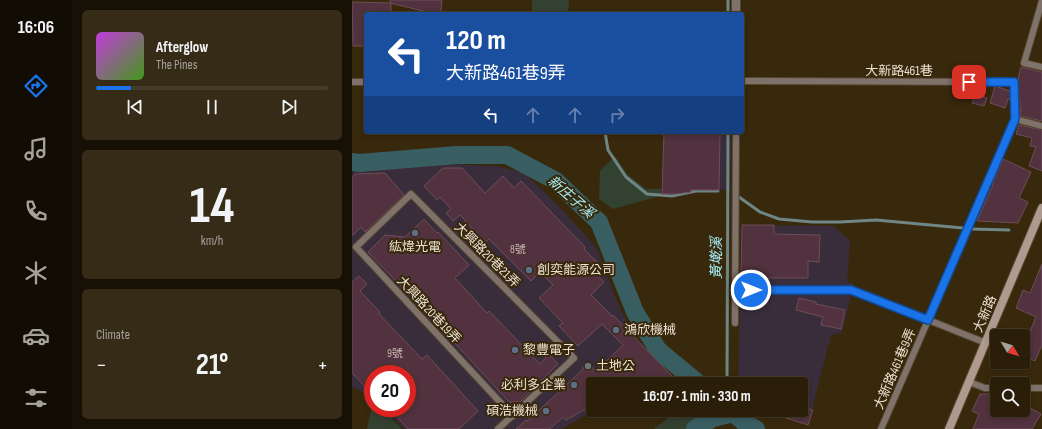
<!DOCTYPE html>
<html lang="en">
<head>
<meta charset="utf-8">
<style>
	body { margin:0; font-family:"Sofia Sans Condensed","Noto Sans TC",sans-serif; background:#362b17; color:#f1f3f6; height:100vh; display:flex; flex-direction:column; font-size:15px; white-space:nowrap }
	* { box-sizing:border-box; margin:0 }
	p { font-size:13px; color:#a5a29c }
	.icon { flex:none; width:22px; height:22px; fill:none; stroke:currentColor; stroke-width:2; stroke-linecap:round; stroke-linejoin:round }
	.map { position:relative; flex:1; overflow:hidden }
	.sheet { display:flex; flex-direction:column; gap:10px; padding:10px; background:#171005; width:280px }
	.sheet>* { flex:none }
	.top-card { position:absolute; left:12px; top:12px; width:380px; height:122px; border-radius:4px; box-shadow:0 2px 6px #0003,0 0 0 1px #463c2a; background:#1a4fa0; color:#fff; overflow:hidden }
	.needle { width:26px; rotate:128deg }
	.controls { position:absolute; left:638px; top:329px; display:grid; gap:8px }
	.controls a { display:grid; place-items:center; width:40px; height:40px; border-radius:4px; background:#2a1e09; box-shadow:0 2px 6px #0003,0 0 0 1px #463c2a; font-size:20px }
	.speed { position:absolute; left:12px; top:365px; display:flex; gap:8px; font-size:20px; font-weight:700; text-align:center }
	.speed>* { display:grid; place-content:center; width:52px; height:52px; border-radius:50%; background:#2a1e09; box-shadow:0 2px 6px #0003,0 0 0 1px #463c2a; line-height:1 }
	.speed .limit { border:6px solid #d22; background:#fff; color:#111 }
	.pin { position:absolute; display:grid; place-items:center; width:34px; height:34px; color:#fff; margin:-17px; border-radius:8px; box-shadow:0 2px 6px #0006 }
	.me { position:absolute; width:44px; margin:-22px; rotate:90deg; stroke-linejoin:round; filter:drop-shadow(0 0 3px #0008) }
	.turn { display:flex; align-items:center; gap:14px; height:84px; padding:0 16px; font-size:18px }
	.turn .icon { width:52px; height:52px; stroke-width:2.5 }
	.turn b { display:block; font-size:28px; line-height:34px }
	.lanes { display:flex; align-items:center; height:38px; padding:0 16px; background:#0003; justify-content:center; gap:20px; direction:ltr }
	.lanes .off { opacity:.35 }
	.big { font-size:30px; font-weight:700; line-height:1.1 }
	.sheet .widget { flex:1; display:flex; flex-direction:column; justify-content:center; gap:6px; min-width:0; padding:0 14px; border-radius:6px; background:#362b17 }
	.sheet .dial { align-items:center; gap:0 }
	.dial b { font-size:52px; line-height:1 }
	.song { display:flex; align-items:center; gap:12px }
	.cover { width:48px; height:48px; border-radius:6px; background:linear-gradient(135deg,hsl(290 70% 55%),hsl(100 70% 35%)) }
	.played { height:4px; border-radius:2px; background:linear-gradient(90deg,#1a73e8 15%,#463c2a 15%) }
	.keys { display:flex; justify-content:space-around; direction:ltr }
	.heat { display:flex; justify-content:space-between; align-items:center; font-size:22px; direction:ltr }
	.trip { position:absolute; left:234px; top:377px; width:222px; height:40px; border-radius:4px; background:#2a1e09; box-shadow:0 2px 6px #0003,0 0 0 1px #463c2a; font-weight:700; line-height:40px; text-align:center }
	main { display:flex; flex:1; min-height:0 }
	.dock { display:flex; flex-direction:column; width:72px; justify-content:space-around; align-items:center; background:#110c04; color:#a5a29c }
	.dock .icon { width:28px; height:28px }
	.dock .on { color:#1a73e8 }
	.dock b { font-size:18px; color:#f1f3f6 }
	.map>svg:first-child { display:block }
	.industrial { fill:#3a2d3b }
	.green { fill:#334131 }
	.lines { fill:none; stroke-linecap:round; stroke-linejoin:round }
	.stream { stroke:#6f8684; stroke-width:3 }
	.river { stroke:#395e62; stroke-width:18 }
	.building { fill:#51323e; stroke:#6e4d59 }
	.service-casing { stroke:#55462c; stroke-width:8 }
	.minor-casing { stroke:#55462c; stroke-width:10 }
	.secondary-casing { stroke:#55462c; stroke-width:10 }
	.service { stroke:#7f726b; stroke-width:6 }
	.minor { stroke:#7f726b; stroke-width:8 }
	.secondary { stroke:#ae9a8f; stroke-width:8 }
	.route-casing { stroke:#114b97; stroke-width:10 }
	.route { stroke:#1a73e8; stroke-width:7 }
	.service-dot { fill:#5c6f8a; stroke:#38280c; stroke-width:1.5 }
	.worship-dot { fill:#6b7280; stroke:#38280c; stroke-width:1.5 }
	.labels { text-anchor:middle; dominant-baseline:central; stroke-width:4; stroke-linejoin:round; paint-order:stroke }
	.number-label { font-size:11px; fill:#c5b6ad }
	.street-label { font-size:13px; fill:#ece2d2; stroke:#38280c }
	.poi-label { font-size:13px; fill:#ece2d2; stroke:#38280c; text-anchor:start }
	.water-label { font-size:14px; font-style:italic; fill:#a7eff7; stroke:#38280c }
</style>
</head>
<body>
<main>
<nav class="dock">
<b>16:06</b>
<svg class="icon on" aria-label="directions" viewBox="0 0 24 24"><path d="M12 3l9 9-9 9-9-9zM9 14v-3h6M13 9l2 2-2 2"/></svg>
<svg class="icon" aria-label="music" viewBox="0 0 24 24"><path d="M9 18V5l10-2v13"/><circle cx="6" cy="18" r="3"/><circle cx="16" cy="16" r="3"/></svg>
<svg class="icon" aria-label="phone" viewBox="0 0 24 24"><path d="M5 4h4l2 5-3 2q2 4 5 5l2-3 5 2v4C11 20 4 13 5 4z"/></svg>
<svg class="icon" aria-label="climate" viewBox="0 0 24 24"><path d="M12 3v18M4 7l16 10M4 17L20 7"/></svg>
<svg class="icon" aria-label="car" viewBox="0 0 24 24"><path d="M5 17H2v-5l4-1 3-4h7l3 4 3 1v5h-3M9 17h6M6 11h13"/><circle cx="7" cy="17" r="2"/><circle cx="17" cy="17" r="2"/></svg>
<svg class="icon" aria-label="filters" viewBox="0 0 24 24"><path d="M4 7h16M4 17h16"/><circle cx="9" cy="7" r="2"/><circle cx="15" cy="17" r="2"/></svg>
</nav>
<section class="sheet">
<div class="widget">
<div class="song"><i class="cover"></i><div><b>Afterglow</b><p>The Pines</p></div></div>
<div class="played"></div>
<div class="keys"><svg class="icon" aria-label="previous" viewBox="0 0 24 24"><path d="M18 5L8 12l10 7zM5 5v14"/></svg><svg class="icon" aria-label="pause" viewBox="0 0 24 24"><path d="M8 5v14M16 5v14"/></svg><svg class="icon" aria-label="next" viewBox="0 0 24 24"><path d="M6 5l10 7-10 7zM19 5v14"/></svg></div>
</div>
<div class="widget dial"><b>14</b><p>km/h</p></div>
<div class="widget"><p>Climate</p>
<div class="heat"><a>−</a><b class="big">21°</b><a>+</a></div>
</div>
</section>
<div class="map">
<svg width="690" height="429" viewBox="0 0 690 429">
	<rect width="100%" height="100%" fill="#38280c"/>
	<path class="industrial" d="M368,132H379L378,190H367Z
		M86,164L146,166L172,173L204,203L244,247L262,294L281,336L327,384H241V410H243L210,429H52L32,408H55V374H21V397L0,387V173L1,172L31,168Z
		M390,225L481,226L498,240L495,282L502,284L490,333L479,335L456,425L409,410H449V384H386Z"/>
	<path class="green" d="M180,0H217L216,14H180Z
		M263,156L275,174L294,189H309L308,196L261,209L247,199L248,171Z
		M21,401V408H30L50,429H15Z
		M326,410H358L357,417L334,429H302Z"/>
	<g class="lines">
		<path class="stream" d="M376,14V0
			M253,132L256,150L274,177L295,194L320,196L344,191H366
			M387,197L408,212L427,219L460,222H488L524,220L611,228
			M619,229L657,230
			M375,384L376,132"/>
		<path class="river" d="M0,162L7,163L105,155H155L204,181L247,222L283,312L306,350L347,384
			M378,410L394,424L404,429
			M343,429L361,418L382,413"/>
	</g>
	<path class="building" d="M38,0H90L89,12H75L38,3Z
		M0,2L39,3V14H14V46H1Z
		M669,67L690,72V121L668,116L669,103L667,102L666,79Z
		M643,86L658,91V100L656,99L653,108L638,103Z
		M623,93L635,98L632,106L620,103Z
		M667,125L690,130V171L677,166L684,147L678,146L680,138L664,134Z
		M312,132H368L367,190H339V192L323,194H310Z
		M651,159L679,172L667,198L676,202L666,223L625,221L641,185H640Z
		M91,168H110L133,193L151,176L162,188L169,181L233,247L232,249L248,265L242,271L252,282L239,295L260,316L261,315L321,377L314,384H241V408L232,410L214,420L211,417L198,429H164L174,420L175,421L206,393L231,369L230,368L235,362L244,371L271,345L250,324L226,346L207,326L211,323L187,298L201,285L188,272L179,281L137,239L133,243L108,215L101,221L94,213L99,209L88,197L85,200L72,186Z
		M33,173L52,195L13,232L9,227L0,236V177L3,174Z
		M72,219L85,233L86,232L117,265L103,278L135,313L137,311L188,364L197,354L206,364L168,402H157L75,313L16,252L33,235L53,237Z
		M390,225H422V234L468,235L467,262L456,261V278H389Z
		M690,264V345L683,361L671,356V348L684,317L664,308L671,290L678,293Z
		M7,276L15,284L8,291L28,312L27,314L70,359L75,355L126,411L107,429H56L37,408H55V374H21V395L0,373V282Z
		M447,298L464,302V304L493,310L489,329L469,325L471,317L444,310Z
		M628,394H645V410H655L667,418L675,406L689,414L680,429H621L627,414L620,411Z
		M449,406L461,410L456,425L415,412V410H449Z"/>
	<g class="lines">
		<g class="service-casing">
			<path id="service" d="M690,1L672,63L690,67
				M390,81L662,82L663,119L529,429
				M0,82H14
				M663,119L690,126
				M399,290L499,289L634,343
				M383,323L384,132
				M617,382L633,388H645
				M671,388H690
				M146,429L222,358L59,194L4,247L161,416"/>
		</g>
		<g class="minor-casing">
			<path id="minor" d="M384,0V14"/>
		</g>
		<g class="secondary-casing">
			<path id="secondary" d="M597,429L690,208"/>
		</g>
		<use href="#service" class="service"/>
		<use href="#minor" class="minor"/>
		<use href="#secondary" class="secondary"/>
	</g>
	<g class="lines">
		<g class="route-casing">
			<path id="route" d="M399,290H499L576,320L663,119L662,82H617"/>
		</g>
		<use href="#route" class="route"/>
	</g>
	<g class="service-dot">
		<circle cx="63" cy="233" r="4"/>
		<circle cx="177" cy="270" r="4"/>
		<circle cx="264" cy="330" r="4"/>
		<circle cx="163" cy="350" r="4"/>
		<circle cx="222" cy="385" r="4"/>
		<circle cx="194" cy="411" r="4"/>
	</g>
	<circle class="worship-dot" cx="236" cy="366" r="4"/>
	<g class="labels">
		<g class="number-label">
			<text x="166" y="249">8號</text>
			<text x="43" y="353">9號</text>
		</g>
		<g class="street-label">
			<text x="547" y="71">大新路461巷</text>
			<text transform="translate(135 255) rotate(45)">大興路20巷21弄</text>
			<text transform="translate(77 310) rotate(47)">大興路20巷19弄</text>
			<text transform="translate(633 314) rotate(-67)">大新路</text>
			<text transform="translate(543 369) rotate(-67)">大新路461巷9弄</text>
		</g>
		<g class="poi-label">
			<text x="63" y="247" text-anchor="middle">紘煒光電</text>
			<text x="185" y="270">創奕能源公司</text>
			<text x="272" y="330">鴻欣機械</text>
			<text x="171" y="350">黎豐電子</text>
			<text x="244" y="366">土地公</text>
			<text x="214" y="385" text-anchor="end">必利多企業</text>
			<text x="186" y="411" text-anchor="end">碩浩機械</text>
		</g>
		<g class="water-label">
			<text transform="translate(219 197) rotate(41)">新庄子溪</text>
			<text transform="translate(364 258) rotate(-90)">黃墘溪</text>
		</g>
	</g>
</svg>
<div class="controls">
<a><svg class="needle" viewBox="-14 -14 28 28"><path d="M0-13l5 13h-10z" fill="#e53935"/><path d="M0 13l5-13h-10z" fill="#a5a29c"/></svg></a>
<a><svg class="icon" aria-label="search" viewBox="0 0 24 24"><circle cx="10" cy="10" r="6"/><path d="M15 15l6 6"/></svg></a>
</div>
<div class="speed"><div class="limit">20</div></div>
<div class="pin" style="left:617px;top:82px;background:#d93025"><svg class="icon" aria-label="arrive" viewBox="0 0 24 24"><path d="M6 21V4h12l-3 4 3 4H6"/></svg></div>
<svg class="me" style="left:399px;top:290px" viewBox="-20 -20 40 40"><circle r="17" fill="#1a73e8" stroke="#fff" stroke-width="3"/><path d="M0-11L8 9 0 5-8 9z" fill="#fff"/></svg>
<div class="trip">16:07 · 1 min · 330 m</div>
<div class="top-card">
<div class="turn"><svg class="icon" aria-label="left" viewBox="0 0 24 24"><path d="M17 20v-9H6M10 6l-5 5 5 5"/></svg><div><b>120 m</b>大新路461巷9弄</div></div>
<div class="lanes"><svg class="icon" aria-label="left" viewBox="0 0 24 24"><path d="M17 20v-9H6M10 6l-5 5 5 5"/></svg><svg class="icon off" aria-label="ahead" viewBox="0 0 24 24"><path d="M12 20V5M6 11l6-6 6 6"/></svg><svg class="icon off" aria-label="ahead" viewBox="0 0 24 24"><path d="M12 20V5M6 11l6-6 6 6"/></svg><svg class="icon off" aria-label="right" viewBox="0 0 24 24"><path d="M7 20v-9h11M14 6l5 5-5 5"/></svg></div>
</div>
</div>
</main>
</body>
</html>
